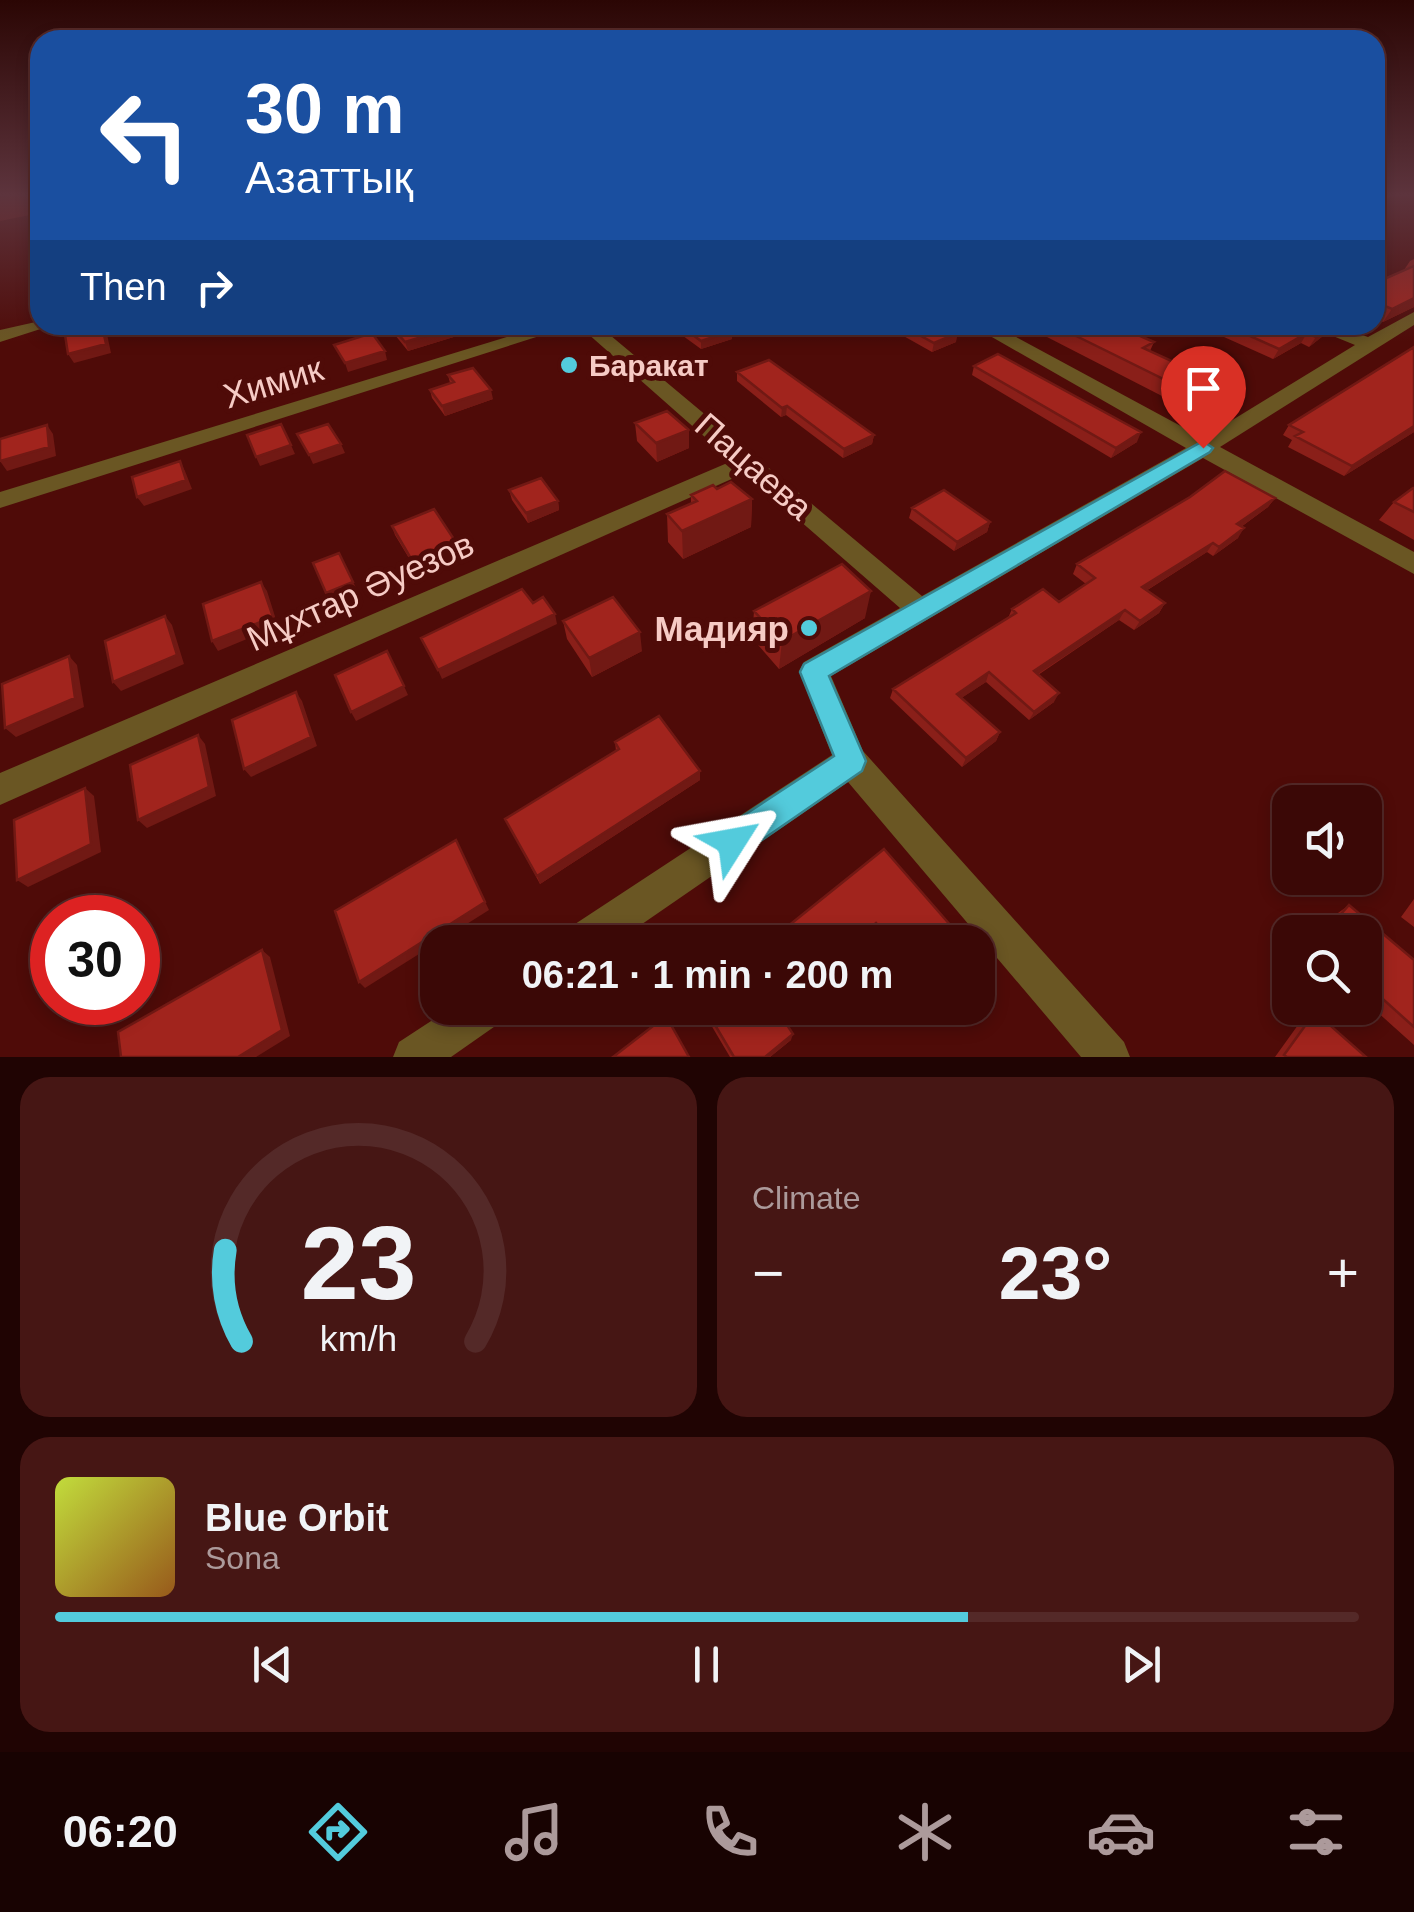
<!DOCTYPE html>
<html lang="en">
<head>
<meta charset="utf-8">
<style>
	body { margin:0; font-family:Helvetica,sans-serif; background:#461614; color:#f1f3f6; height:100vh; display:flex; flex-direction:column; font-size:38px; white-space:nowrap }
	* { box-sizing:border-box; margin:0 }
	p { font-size:32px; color:#ac9a9b }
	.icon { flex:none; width:55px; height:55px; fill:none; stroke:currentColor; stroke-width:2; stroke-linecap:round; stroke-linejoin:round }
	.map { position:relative; height:1057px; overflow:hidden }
	.side { display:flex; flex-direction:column; gap:20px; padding:20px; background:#200403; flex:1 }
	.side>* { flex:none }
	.hud { position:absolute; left:30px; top:30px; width:1355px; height:305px; border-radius:30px; box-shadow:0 5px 15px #0003,0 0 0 2px #542928; background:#1a4fa0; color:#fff; overflow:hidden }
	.tools { position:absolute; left:1272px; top:785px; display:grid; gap:20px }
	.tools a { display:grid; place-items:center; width:110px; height:110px; border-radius:20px; background:#3b0806; box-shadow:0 5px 15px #0003,0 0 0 2px #542928; font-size:50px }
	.speed { position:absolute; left:30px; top:895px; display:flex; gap:20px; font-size:50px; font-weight:700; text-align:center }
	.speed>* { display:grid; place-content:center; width:130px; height:130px; border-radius:50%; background:#3b0806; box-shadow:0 5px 15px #0003,0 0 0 2px #542928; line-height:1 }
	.speed .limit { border:15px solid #d22; background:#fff; color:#111 }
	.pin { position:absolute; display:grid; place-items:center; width:85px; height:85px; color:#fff; margin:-102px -42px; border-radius:50% 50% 50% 0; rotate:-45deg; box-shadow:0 0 10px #0007 }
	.pin .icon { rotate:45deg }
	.me { position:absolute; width:110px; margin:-55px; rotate:56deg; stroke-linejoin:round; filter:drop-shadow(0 0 8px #0008) }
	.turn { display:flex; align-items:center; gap:35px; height:210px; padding:0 50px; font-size:45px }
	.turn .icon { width:130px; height:130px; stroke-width:2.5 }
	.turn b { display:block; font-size:70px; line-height:85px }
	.then { display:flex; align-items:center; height:95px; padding:0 50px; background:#0003; gap:20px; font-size:38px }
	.big { font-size:75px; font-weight:800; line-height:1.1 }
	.side .widget { flex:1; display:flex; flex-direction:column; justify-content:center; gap:15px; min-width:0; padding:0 35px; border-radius:30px; background:#461614 }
	.side .dial { align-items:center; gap:0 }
	.dial svg { height:260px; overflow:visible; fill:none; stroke:#542928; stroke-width:7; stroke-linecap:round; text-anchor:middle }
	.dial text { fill:#f1f3f6; stroke:none }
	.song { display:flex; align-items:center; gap:30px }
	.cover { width:120px; height:120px; border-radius:15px; background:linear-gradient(135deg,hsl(70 70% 55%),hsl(30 70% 35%)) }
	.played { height:10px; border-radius:5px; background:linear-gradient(90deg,#53cbdc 70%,#542928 70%) }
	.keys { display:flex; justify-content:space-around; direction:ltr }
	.heat { display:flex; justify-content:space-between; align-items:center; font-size:55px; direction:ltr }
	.side .tiles { flex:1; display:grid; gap:20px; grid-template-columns:1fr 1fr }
	.widget:last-child { grid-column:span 2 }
	.trip { position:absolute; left:420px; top:925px; width:575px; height:100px; border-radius:30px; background:#3b0806; box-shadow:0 5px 15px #0003,0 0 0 2px #542928; font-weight:800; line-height:100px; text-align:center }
	.dock { display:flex; height:160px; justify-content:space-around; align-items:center; background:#180302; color:#ac9a9b }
	.dock .icon { width:70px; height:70px }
	.dock .selected { color:#53cbdc }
	.dock b { font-size:45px; color:#f1f3f6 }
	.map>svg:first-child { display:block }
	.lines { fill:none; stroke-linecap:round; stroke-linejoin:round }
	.lane { fill:#6a5623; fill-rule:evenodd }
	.street { fill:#6a5623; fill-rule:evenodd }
	.wall { fill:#8a1f19 }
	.shaded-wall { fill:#711914 }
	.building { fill:#a1241d; stroke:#711914; stroke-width:2.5 }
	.route { fill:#53cbdc; stroke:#36848f; stroke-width:2.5 }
	.poi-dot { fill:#53cbdc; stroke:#4f0b08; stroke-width:4 }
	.labels { text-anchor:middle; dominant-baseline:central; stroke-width:10; stroke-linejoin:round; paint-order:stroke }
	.far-poi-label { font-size:30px; font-weight:bold; fill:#f6cbc5; stroke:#4f0b08; text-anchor:start }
	.street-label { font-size:35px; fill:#f6cbc5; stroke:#4f0b08 }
	.poi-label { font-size:35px; font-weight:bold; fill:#f6cbc5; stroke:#4f0b08; text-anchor:end }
</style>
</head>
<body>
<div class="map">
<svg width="1414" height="1057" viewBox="0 0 1414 1057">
	<rect width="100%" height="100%" fill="#4f0b08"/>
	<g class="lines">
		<path class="lane" d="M1384,194H1395L1375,205V200Z"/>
		<path class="street" d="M1414,312V325L1220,447L1414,552V574L1203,458L831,676L863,751L1124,1042L1130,1057H1081L848,782L616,942H564L569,928L832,755L799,671L804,662L900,608L745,473L0,805V773L732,461L578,325H598L922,596L1186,448L971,325H994L1203,438L1355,345L1306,325H1333L1368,337Z
			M40,321V325H53L0,342V330Z
			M546,325H574L0,508V492Z
			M451,1008H507L501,1022L451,1057H393L399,1042Z"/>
	</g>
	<path class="wall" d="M1414,259V307L1383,322L1375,318V283L1404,270L1410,261Z
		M399,325H468L470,332L408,351L395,335L392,327Z
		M668,325H724L732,339L701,349Z
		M884,325H944L956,342L932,352Z
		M1051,325H1115L1154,342L1150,351L1226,386L1218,400L1197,414L1047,337Z
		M1329,326L1323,336L1309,347L1301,343L1273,359L1224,337L1230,327Z
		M974,366L1137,442L1111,458L972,375Z
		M737,372L874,435L872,444L843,458L786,415L781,417L737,381Z
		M448,375L493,399L445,416L432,398L430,390L450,383Z
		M635,423L689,430V448L657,462L637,441Z
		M1289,425L1414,432L1344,476L1288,447L1292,440L1283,435Z
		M1414,488V540L1379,520L1394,502Z
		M509,490L558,501L559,510L528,523L512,500Z
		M691,495L752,499L751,527L683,559L668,542L667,514L691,504Z
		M1275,498L1268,507L1241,527L1238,538L1213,556L1207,552L1146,591L1165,603L1159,613L1134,630L1119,620L1038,675L1054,702L1029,720L986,682L961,698L1000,732L996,741L962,767L890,698L893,689L1008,618L1012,609L1059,602L1086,584L1073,574L1077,564Z
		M912,508L990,522L987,532L954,551L909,518Z
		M392,526L461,550L464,560L421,578L395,535Z
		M754,611L865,618L779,669L752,638Z
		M563,621L642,651L592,677L567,639Z
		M615,742L700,771V780L540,884L505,819L616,751Z
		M884,849L965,942H883L873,931L859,942H784L781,938L782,931Z
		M1414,899V927L1401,917Z
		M1349,905L1414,960V1045L1365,1001V932H1320L1338,913Z
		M701,1008H776L791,1040L770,1057H730Z
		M1315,1012L1366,1057H1275L1303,1018Z"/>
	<path class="shaded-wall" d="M17,194H40V213L0,221V198Z
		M1414,298V307L1383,322L1392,309Z
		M163,325H182L166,329Z
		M462,325H468L470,332L408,351L405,342Z
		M102,326L107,334L111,353L74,363L68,354Z
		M1329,326L1323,336L1309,347L1316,337Z
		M732,331V339L701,349V341Z
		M958,333L956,342L932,352L934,343Z
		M1307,333L1301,343L1273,359L1279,349Z
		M385,351L387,360L348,372L345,363Z
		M1226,386L1218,400L1197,414L1204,399Z
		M491,390L493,399L445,416L442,406Z
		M787,406L786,415L781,417L782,408Z
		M47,425L53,434L56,456L7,471L0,461Z
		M1414,426V432L1344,476L1352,466Z
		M689,430V448L657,462L656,443Z
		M1141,432L1137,442L1111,458L1116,448Z
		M874,435L872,444L843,458L844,449Z
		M341,444L345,453L313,464L309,455Z
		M291,445L295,454L260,466L256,457Z
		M180,461L185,471L192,489L144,506L137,497Z
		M1275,498L1268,507L1231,534L1237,524Z
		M752,499L751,527L683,559L682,531Z
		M558,501L559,510L528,523L526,513Z
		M990,522L987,532L954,551L957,542Z
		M1244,528L1238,538L1213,556L1219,547Z
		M1213,543L1207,552L1136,597L1142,587Z
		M461,550L464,560L421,578L417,569Z
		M261,582L267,591L278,626L218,651L212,641Z
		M353,582L358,591L330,603L326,593Z
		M871,591L865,618L779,669L782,641Z
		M1165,603L1159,613L1134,630L1140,621Z
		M1125,610L1119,620L1029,680L1034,671Z
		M555,614L557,624L442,679L438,670Z
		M165,616L172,625L184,664L121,691L113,682Z
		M640,632L642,651L592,677L589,658Z
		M69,656L77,665L84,707L16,737L5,728Z
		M989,672L986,682L954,703L957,694Z
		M404,686L408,695L356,721L351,712Z
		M296,692L302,701L317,746L251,777L244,769Z
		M1059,693L1054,702L1029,720L1034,712Z
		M1000,732L996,741L962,767L966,758Z
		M198,735L205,744L216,796L147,828L138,820Z
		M700,771V780L540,884L537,876Z
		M85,788L94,796L101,852L28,887L17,880Z
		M456,840L489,910L365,988L359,982Z
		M876,923L873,931L859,942H853Z
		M262,950L270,957L290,1036L256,1057H238Z
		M793,1034L791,1040L770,1057H765Z"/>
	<path class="building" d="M1414,266V298L1392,309L1375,302V283Z
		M399,325H462L405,342L392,327Z
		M680,325H724L732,331L701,341Z
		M901,325H944L958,333L934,343Z
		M1054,325H1115L1154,342L1143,348L1226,386L1204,399Z
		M1234,325H1328L1329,326L1316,337L1307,333L1279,349L1230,327Z
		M102,326L106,344L68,354L65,335Z
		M372,333L385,351L345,363L334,345Z
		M1414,347V426L1352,466L1295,436L1303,432L1289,425Z
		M998,354L1141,432L1116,448L974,366Z
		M769,360L874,435L844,449L787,406L782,408L737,372Z
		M473,368L491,390L442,406L430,390L454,382L448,375Z
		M667,411L689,430L656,443L635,423Z
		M281,424L291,445L256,457L247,435Z
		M328,424L341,444L309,455L297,434Z
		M47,425L49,447L0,461V439Z
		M180,461L186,480L137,497L132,477Z
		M1225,471L1275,498L1237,524L1244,528L1219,547L1213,543L1142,587L1165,603L1140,621L1125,610L1034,671L1059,693L1034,712L989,672L957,694L1000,732L966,758L893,689L1016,613L1012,609L1043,589L1059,602L1095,578L1077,564L1190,497Z
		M541,478L558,501L526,513L509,490Z
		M731,482L752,499L682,531L667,514L697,501L691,495L713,485L717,489Z
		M1413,488H1414V512L1394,502Z
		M944,490L990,522L957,542L912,508Z
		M434,509L461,550L417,569L392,526Z
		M339,553L353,582L326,593L313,563Z
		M842,564L871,591L782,641L754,611Z
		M261,582L273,617L212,641L203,604Z
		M522,589L533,603L543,597L555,614L438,670L421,638Z
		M613,597L640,632L589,658L563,621Z
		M165,616L177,655L113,682L105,641Z
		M387,651L404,686L351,712L335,675Z
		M69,656L75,698L5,728L2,684Z
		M296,692L311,737L244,769L232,720Z
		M659,716L700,771L537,876L505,819L619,749L615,742Z
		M198,735L209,787L138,820L130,765Z
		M85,788L91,844L17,880L14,820Z
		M456,840L485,902L359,982L335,911Z
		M884,849L965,942H892L876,923L853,942H791L782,931Z
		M1349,905L1414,960V1027L1365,983V932H1328L1326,931Z
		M262,950L282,1030L238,1057H121L118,1032Z
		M705,1008H776L793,1034L765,1057H734Z
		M1315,1012L1366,1057H1287L1284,1055Z
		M666,1016L689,1057H613Z"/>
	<linearGradient id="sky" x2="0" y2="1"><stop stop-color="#2b0604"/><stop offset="0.57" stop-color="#5d343d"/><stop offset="1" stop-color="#5d343d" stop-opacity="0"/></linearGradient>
	<rect width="1414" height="342" fill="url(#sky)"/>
	<path class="route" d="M1203,441L1213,448L1210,452L829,676L866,761L862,771L743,853L732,858L720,853L716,842L720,831L834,756L800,672L804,664Z"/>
	<g class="poi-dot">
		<circle cx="569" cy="365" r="10"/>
		<circle cx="809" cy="628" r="10"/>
	</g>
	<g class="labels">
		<g class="far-poi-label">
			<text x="589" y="365">Баракат</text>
		</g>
		<g class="street-label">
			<text transform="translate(273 382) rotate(-17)">Химик</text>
			<text transform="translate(754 466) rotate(41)">Пацаева</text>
			<text transform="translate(360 591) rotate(-24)">Мұхтар Әуезов</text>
		</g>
		<g class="poi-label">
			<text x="789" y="628">Мадияр</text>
		</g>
	</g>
</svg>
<div class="tools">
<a><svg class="icon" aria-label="sound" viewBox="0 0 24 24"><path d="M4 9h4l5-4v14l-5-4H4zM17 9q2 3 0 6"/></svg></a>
<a><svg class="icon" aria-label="search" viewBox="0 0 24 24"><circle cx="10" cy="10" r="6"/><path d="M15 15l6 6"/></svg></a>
</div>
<div class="speed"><div class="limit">30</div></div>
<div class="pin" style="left:1203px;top:448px;background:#d93025"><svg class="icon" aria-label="arrive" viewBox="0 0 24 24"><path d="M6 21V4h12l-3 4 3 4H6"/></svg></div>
<svg class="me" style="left:732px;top:842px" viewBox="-20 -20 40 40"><path d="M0-17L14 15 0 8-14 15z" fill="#53cbdc" stroke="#fff" stroke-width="4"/></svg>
<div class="trip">06:21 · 1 min · 200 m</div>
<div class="hud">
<div class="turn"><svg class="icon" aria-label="left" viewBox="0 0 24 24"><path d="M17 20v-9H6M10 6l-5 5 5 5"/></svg><div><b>30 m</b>Азаттық</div></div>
<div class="then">Then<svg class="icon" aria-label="right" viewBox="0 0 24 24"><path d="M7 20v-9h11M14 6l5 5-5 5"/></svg></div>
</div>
</div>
<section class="side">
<div class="tiles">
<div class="widget dial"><svg viewBox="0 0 100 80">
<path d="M14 69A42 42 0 1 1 86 69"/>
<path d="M14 69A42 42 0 0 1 9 41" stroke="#53cbdc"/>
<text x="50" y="56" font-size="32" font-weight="700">23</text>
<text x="50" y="72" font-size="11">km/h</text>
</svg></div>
<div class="widget"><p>Climate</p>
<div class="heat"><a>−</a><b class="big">23°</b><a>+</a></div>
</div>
<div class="widget">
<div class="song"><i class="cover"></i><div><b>Blue Orbit</b><p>Sona</p></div></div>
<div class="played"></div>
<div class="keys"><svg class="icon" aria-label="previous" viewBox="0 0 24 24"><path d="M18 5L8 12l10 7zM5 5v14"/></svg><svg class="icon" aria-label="pause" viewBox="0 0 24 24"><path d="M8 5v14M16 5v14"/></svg><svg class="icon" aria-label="next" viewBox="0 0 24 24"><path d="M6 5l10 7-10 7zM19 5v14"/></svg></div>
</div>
</div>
</section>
<nav class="dock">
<b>06:20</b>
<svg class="icon selected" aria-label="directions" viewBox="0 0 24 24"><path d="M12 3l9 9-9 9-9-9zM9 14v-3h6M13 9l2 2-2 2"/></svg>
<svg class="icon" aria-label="music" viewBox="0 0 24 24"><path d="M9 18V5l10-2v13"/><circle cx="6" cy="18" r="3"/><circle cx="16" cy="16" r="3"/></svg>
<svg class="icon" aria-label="phone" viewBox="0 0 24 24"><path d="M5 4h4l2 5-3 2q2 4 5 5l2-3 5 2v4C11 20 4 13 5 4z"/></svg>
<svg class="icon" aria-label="climate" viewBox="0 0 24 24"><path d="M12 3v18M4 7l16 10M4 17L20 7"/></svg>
<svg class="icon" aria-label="car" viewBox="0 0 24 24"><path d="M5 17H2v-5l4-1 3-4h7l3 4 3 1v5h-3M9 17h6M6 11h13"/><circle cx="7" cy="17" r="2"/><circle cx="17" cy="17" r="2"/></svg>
<svg class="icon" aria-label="filters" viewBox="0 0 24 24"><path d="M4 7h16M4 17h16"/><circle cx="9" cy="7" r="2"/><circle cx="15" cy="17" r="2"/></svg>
</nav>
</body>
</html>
